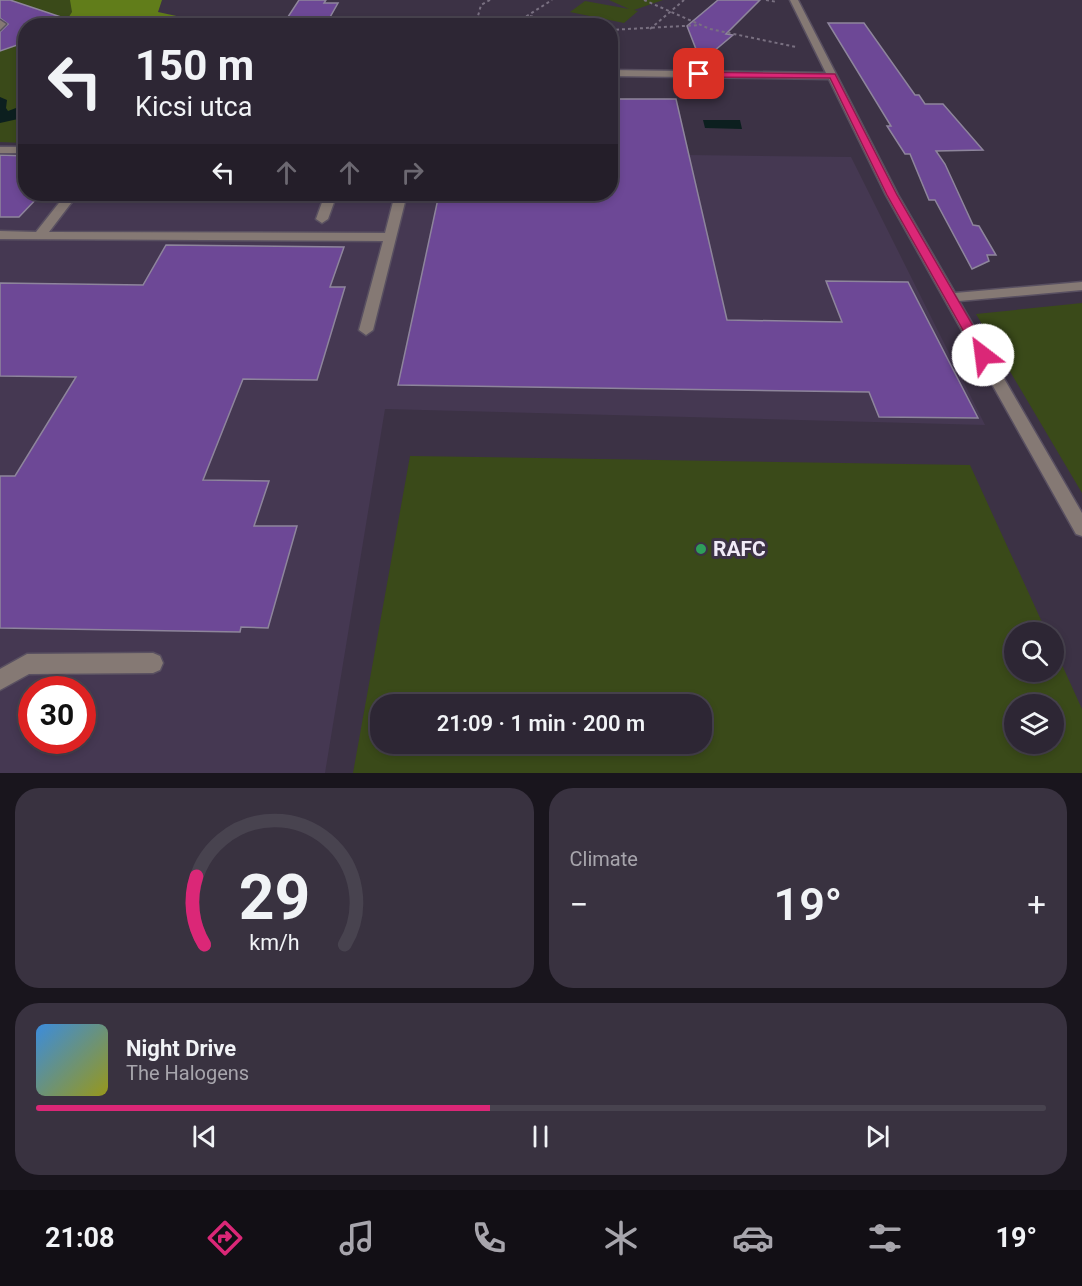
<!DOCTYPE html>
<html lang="en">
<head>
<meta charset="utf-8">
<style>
	body { margin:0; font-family:Roboto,sans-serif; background:#393240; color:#f1f3f6; height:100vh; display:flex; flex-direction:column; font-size:22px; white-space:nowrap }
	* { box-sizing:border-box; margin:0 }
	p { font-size:20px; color:#a7a5ac }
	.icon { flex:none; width:33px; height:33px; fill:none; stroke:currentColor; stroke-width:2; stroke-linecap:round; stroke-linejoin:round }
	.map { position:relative; height:773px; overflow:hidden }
	.side { display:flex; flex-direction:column; gap:15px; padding:15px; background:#19151d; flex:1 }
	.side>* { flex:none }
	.hud { position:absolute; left:18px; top:18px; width:600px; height:183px; border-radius:24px; box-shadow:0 3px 9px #0003,0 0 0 2px #48434f; background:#2d2634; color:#f1f3f6; overflow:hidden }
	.controls { position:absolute; left:1004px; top:622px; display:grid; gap:12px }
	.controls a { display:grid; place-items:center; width:60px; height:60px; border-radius:50%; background:#2d2634; box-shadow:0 3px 9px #0003,0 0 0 2px #48434f; font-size:30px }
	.speed { position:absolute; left:18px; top:676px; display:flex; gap:12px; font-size:30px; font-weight:700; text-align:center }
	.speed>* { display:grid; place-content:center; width:78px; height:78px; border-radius:50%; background:#2d2634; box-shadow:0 3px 9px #0003,0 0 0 2px #48434f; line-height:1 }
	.speed .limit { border:9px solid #d22; background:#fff; color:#111 }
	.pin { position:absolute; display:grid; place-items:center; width:51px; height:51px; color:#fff; margin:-26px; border-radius:12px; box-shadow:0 3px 9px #0006 }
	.me { position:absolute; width:66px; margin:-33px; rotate:330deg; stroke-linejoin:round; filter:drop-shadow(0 0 4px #0008) }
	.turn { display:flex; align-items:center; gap:21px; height:126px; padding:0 18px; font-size:27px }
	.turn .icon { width:78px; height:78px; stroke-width:2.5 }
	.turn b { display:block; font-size:42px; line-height:51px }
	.lanes { display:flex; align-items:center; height:57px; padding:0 18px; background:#0003; justify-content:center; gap:30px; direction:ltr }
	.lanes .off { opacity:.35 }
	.big { font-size:45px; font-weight:600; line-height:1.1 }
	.side .card { flex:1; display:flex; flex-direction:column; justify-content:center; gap:9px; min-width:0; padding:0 21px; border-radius:24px; background:#393240 }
	.side .dial { align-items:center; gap:0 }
	.dial svg { height:156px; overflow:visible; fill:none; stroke:#48434f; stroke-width:7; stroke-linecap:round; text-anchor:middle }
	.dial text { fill:#f1f3f6; stroke:none }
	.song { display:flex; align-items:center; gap:18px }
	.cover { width:72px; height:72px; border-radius:9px; background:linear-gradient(135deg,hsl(210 70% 55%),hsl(60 70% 35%)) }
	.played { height:6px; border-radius:3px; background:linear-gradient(90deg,#db2777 45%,#48434f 45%) }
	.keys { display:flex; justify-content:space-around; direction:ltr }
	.heat { display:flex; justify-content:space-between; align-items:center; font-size:33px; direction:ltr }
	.side .tiles { flex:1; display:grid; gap:15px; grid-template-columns:1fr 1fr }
	.card:last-child { grid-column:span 2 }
	.trip { position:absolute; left:370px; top:694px; width:342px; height:60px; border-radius:24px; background:#2d2634; box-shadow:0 3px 9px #0003,0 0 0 2px #48434f; font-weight:600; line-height:60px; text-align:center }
	.menu { display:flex; height:96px; justify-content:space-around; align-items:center; background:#120f15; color:#a7a5ac }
	.menu .icon { width:42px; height:42px }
	.menu .current { color:#db2777 }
	.menu b { font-size:27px; color:#f1f3f6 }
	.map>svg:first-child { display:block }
	.built { fill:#453852; fill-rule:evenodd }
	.green { fill:#3a4a19; fill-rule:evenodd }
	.forest { fill:#617d1a }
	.water { fill:#0c1f1f }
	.building { fill:#6d4896; stroke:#8e859c; stroke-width:1.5 }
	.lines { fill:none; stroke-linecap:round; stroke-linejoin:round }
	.minor-casing { stroke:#595061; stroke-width:3 }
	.path { stroke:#797081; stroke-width:2; stroke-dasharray:3 3; stroke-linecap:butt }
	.minor { fill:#857974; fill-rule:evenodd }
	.route { fill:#db2777; stroke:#8e194d; stroke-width:1.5 }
	.leisure-dot { fill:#2e9e5b; stroke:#3c3245; stroke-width:2 }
	.labels { text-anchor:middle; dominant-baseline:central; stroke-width:6; stroke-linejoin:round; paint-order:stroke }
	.near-poi-label { font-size:21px; font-weight:bold; fill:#f1ebf7; stroke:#3c3245; text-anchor:start }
</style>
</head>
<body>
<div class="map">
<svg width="1082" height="773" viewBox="0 0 1082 773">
	<rect width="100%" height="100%" fill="#3c3245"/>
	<path class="built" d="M0,145L25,146L26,194H610L611,154L851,157L985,425L385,409L325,773H0ZM32,690H82V741H32Z"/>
	<path class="green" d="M0,0H142L124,25L26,26L25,143L0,142Z
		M609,0H663L634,10L638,11L624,23L570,12L585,1L629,9Z
		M1082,303V493L976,314Z
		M410,456L970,465L1047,633H1014V672H1053V645L1082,709V773H353ZM381,705H702V744H381ZM1014,705H1053V744H1014Z"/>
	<path class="forest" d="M70,0H162L158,12L195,20L184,26H63L72,12Z"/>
	<path class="water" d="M0,97L7,100L6,108L8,111L24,105L25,111L18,119L0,123Z
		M703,120H740L742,129L705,128Z"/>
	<path class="building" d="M0,0H10L73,21L72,26H26V42L0,51V32L8,24L0,18Z
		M299,0H326L324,3H338L325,26H282Z
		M718,0H760L726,34L733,35L701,62L687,26Z
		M828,23H864L915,95H919L925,104H943L983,150L936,151L945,164L973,225L979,226L996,255H987L989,261L972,269L935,200H929L910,154H905L887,126H891Z
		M610,99H676L727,320L842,322L826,281L908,282L978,418L879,417L869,392L398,385L439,194H610Z
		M0,155L26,156V194H41L19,217H0Z
		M166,245L344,247L330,287H345L317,380L243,379L203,480L269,481L254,526H297L268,628L241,627L240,632L0,628V476H15L76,377L0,376V283L143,285Z"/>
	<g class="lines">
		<g class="minor-casing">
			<path id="minor" d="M790,0H798L898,195L955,293L1082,282V290L959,301L1082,513V536L1076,534L886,195L829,79L610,76V70L826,73Z
				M0,20L6,24L0,30Z
				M0,147H26V153H0Z
				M66,194H78L49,232L385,233L395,194H407L373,330L366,335L359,330L383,241L0,239V231L36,232Z
				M325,194H337L328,219L322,223L316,219Z
				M153,653L160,656L163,663L160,670L153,673L29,674L0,690V669L27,654Z"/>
		</g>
		<path class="path" d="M490,0L481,5L478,16L494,26
			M644,0L710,29L796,47
			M766,0L777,2
			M530,16L552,21L549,23L570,26
			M511,26L552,0
			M650,29L684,0
			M610,30L701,25"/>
		<use href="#minor" class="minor"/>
	</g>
	<path class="route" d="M696,72L835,74L897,195L990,355L988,359L983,360L977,355L887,195L830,78L699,77L696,76Z"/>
	<circle class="leisure-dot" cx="701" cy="549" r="6"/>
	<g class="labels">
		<g class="near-poi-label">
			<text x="713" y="549">RAFC</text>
		</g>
	</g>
</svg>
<div class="controls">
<a><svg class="icon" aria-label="search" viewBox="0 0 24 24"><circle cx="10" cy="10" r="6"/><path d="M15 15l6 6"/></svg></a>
<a><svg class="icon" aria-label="layers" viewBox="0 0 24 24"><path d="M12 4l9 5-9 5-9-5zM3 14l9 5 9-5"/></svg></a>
</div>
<div class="speed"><div class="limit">30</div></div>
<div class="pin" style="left:699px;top:74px;background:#d93025"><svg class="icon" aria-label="arrive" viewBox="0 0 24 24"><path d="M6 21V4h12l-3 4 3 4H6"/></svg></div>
<svg class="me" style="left:983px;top:355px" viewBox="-20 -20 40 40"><circle r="19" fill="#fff"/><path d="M0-13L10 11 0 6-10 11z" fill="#db2777"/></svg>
<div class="trip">21:09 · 1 min · 200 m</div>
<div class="hud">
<div class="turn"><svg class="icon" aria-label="left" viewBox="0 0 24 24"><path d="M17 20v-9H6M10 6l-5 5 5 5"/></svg><div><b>150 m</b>Kicsi utca</div></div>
<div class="lanes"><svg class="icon" aria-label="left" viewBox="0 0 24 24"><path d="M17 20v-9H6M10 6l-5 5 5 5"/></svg><svg class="icon off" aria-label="ahead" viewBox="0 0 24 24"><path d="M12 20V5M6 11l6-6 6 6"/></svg><svg class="icon off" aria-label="ahead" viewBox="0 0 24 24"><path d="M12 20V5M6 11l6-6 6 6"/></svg><svg class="icon off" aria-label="right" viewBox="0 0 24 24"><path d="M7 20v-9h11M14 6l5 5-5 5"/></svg></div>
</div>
</div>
<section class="side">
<div class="tiles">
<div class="card dial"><svg viewBox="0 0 100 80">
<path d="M14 69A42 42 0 1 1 86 69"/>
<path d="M14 69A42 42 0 0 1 10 34" stroke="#db2777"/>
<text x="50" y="56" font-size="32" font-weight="700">29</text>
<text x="50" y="72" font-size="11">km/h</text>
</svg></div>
<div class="card"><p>Climate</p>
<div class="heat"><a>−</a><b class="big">19°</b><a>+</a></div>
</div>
<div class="card">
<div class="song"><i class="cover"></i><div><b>Night Drive</b><p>The Halogens</p></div></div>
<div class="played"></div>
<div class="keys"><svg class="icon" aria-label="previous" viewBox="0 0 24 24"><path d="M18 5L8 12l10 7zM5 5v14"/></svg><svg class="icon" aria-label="pause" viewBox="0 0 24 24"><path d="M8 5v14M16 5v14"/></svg><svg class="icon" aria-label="next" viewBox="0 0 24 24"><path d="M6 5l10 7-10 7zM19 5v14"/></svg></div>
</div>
</div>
</section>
<nav class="menu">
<b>21:08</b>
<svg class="icon current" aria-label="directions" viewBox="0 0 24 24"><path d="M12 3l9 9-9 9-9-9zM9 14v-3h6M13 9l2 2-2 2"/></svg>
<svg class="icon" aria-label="music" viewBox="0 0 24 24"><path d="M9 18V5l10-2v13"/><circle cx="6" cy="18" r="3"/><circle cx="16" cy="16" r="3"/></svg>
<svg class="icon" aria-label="phone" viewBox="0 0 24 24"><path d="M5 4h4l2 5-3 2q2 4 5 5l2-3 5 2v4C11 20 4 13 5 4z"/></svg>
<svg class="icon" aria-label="climate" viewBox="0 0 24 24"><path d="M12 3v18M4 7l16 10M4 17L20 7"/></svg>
<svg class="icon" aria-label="car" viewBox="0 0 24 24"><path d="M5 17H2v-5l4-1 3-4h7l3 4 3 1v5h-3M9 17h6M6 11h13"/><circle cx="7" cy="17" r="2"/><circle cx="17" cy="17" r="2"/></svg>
<svg class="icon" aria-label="filters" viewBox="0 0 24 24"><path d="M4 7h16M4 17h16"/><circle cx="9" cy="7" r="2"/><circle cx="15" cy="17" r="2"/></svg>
<b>19°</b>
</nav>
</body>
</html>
